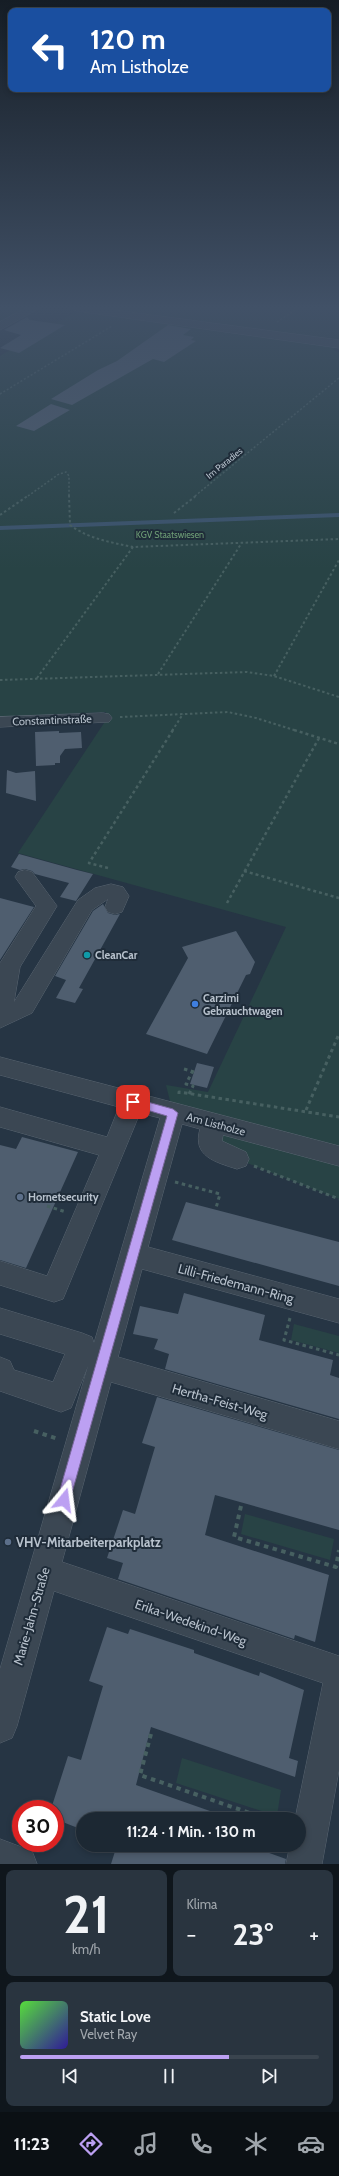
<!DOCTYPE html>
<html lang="de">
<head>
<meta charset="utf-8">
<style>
	body { margin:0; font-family:Cabin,sans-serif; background:#29343f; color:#f1f3f6; height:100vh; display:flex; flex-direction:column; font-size:15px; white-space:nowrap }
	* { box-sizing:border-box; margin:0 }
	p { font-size:13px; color:#a0a6ac }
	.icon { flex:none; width:22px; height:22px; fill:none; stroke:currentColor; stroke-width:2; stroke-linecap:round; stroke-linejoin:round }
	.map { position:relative; height:1864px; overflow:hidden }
	.panel { display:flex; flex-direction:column; gap:6px; padding:6px; background:#0f161c; flex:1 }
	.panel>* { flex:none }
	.guide { position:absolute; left:8px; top:8px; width:323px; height:84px; border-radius:8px; box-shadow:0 2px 6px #0003,0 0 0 1px #3a444e; background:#1a4fa0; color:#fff; overflow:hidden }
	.speed { position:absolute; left:12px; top:1800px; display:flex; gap:8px; font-size:20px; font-weight:700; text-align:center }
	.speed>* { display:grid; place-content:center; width:52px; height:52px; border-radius:50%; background:#1c2833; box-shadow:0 2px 6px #0003,0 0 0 1px #3a444e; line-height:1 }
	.speed .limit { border:6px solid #d22; background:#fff; color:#111 }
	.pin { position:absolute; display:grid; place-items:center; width:34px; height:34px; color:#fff; margin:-17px; border-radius:8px; box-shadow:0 2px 6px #0006 }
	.me { position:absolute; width:44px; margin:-22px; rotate:16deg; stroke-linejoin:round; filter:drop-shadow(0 0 3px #0008) }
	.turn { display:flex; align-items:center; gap:14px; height:84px; padding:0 16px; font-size:18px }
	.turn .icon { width:52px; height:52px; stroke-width:2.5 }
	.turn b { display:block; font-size:28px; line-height:34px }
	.big { font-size:30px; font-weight:700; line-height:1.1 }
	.panel .card { flex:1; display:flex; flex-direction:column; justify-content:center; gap:6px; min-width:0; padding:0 14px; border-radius:8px; background:#29343f }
	.panel .dial { align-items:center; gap:0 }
	.dial b { font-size:52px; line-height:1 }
	.song { display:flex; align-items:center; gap:12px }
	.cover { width:48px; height:48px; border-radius:6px; background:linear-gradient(135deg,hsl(110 70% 55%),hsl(250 70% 35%)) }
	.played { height:4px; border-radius:2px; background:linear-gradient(90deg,#bca0f2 70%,#3a444e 70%) }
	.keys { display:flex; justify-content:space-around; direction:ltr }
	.heat { display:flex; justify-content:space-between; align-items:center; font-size:22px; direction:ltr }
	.panel .tiles { flex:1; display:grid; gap:6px; grid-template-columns:1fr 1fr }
	.card:last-child { grid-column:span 2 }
	.trip { position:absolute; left:76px; top:1812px; width:230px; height:40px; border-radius:20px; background:#1c2833; box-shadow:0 2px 6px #0003,0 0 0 1px #3a444e; font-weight:700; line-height:40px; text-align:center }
	.tabs { display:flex; height:64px; justify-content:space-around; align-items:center; background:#0b1014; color:#a0a6ac }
	.tabs .icon { width:28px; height:28px }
	.tabs .on { color:#bca0f2 }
	.tabs b { font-size:18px; color:#f1f3f6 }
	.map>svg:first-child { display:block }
	.green { fill:#284345 }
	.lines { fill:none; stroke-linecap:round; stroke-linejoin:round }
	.stream { stroke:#3b546d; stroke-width:4 }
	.building { fill:#4f5e6f }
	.minor-casing { stroke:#596571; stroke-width:1 }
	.path-far4 { stroke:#476061; stroke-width:1.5; stroke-dasharray:2 2; stroke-linecap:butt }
	.path-far3 { stroke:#476061; stroke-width:2; stroke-dasharray:2.5 2.5; stroke-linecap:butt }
	.path-far2 { stroke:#476061; stroke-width:2.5; stroke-dasharray:3 3; stroke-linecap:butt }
	.path-far1 { stroke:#476061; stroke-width:3; stroke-dasharray:3.5 3.5; stroke-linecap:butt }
	.path { stroke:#476061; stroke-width:4; stroke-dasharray:4.5 4.5; stroke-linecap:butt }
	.minor { fill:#3b4753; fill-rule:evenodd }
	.route { fill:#bca0f2; stroke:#7a689d }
	.culture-dot { fill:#0f9aa8; stroke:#1f2c39; stroke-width:1.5 }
	.shop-dot { fill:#3f7fe0; stroke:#1f2c39; stroke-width:1.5 }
	.service-dot { fill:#5c6f8a; stroke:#1f2c39; stroke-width:1.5 }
	.labels { text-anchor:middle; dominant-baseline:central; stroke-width:4; stroke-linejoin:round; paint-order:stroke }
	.far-street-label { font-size:9px; fill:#b8c2cd; stroke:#1f2c39 }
	.far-park-label { font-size:9px; fill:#6e9e76; stroke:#1f2c39 }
	.street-label { font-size:11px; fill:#b8c2cd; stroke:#1f2c39 }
	.poi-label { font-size:11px; font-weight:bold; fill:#b8c2cd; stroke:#1f2c39; text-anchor:start }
	.near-street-label { font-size:13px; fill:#b8c2cd; stroke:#1f2c39 }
	.near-poi-label { font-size:13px; font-weight:bold; fill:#b8c2cd; stroke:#1f2c39; text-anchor:start }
</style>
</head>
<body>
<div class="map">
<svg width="339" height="1864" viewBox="0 0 339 1864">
	<rect width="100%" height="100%" fill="#263544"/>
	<path class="green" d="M0,308H30L0,324Z
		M95,308H339V342Z
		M77,311L335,347L333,350L339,352V1199L242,1161L210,1146L213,1124L173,1113L166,1085L208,1092L286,927L18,853L106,720V712L0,717V356Z
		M294,1324L339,1336V1353L291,1340Z
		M245,1514L334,1539L330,1560L241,1534Z
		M182,1758L281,1790L277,1816L176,1783Z"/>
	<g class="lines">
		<path class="stream" d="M0,528L339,515"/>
	</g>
	<path class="building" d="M27,317L30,320L65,325L19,353L0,348L21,335L4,330Z
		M168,325L191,329L183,335L194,337L191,340L196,341L164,362L153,359L72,405L51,399L98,370L117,361Z
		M51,404L70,410L34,431L16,426Z
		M59,731V733L81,732L82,748L65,749L60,756V763H55V765L36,766L35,732Z
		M7,770L16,773L35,771L36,801L6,793Z
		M19,854L77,870L93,874L76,901L60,897L69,883L35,874L32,871L25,869L20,870L11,867Z
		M0,898L34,907L0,960Z
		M103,904L108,913L115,915L120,914L79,988L83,989L75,1003L56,998L66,980L55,976L93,911Z
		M236,931L255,962L250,974L246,975L207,1054L146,1034L188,958L182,947Z
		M197,1063L214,1067L207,1088L190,1084Z
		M22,1137L78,1152L26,1268L0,1260V1145L16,1149Z
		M186,1202L339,1242V1286L172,1240Z
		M184,1293L265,1315L259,1340L333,1360L330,1375L339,1378V1419L165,1369L169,1354L154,1349L158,1339L133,1334L140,1306L178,1314Z
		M157,1397L339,1450V1530L215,1495L205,1535L329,1575L315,1642L295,1635L294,1639L118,1579L123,1563L107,1558L123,1510L135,1514L155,1447L142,1443Z
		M107,1627L128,1634L130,1629L194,1650V1653L259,1676L260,1672L304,1690L289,1758L298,1761L295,1777L151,1727L136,1785L227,1817L226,1819H83V1830L55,1819V1809H51L68,1756L81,1760L103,1686L89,1681Z
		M117,1845H247L286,1859L285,1864H111Z"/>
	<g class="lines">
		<g class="minor-casing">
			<path id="minor" d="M26,308H40L0,330V322Z
				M71,308H99L339,340V348L77,311Z
				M103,713L109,714L112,718L109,722L0,727V717Z
				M25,870L32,872L57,906L20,967L14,1002L78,900L95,888L111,884L123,887L129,896L122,912L115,914L108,912L105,907L108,899L92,910L32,1013L0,1028V963L36,906L15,877L18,872Z
				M0,1057L339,1146V1166L223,1135L222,1141L246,1152L249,1159L246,1166L237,1169C215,1162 192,1156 200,1129L182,1124L148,1247L339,1299V1323L142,1269L118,1357L339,1421V1449L111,1382L62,1562L339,1656V1770L322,1864H286L290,1845H299V1819H295L323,1683L54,1591L17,1726L12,1738L0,1743V1669L88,1366L71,1408L61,1412L0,1391V1357L10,1361L14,1370L53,1382L65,1354L0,1334V1308L82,1333L92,1337L94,1343L160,1118L140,1113L63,1299L54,1302L0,1285V1261L47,1276L99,1155L0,1127V1107L107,1137L119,1107L0,1075Z
				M0,1839L32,1851L37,1864H0Z"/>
		</g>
		<path class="path-far4" d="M277,322L298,308
			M0,394L112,326
			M28,496L59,474L66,472L69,476V496
			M195,496L339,378"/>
		<path class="path-far3" d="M69,495L70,525C89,539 110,542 133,547L339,539
			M174,513L197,495
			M0,515L29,495
			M158,674L241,544
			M274,676L339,560
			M37,678L133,547
			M0,680L247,672L274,676L339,697
			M120,717L228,712L256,718L297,731
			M172,731L183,714"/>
		<path class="path-far2" d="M294,730L339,744
			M108,868L89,863L173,730
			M244,871L339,898
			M227,903L319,738"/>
		<path class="path-far1" d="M184,1069L194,1072
			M179,1094V1092L339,1117
			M189,1094L193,1086L186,1084L192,1072
			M306,1110L339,1034
			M254,1166L339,1199
			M175,1182L220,1194L216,1208
			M47,1206L66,1212
			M290,1318L284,1340L339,1355"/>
		<path class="path" d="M34,1431L58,1439
			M241,1506L234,1537L336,1567L339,1550
			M151,1734L140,1775L267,1819"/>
		<use href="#minor" class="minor"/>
	</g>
	<linearGradient id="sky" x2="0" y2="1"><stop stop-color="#151d25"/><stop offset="0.54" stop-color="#415167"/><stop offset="1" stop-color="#415167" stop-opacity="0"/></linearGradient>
	<rect width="339" height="569" fill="url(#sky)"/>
	<path class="route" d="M133,1098L173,1109L178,1113L70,1500L68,1505L64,1506L59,1505L57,1500L167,1116L130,1105V1099Z"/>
	<circle class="culture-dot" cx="87" cy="955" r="4"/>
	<circle class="shop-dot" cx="195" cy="1004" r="4"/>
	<g class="service-dot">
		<circle cx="20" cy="1197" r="4"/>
		<circle cx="8" cy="1542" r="4"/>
	</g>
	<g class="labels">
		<g class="far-street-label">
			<text transform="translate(224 463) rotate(-39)">Im Paradies</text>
		</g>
		<g class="far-park-label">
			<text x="170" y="534">KGV Staatswiesen</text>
		</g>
		<g class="street-label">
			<text transform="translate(52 720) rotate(-2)">Constantinstraße</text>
			<text transform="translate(216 1124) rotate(15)">Am Listholze</text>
		</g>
		<g class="poi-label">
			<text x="95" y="955">CleanCar</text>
			<text x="203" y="998">Carzimi<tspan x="203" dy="13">Gebrauchtwagen</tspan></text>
			<text x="28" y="1197">Hornetsecurity</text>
		</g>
		<g class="near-street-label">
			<text transform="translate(236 1283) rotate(15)">Lilli-Friedemann-Ring</text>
			<text transform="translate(220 1401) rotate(16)">Hertha-Feist-Weg</text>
			<text transform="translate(31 1616) rotate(-74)">Marie-Jahn-Straße</text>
			<text transform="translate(191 1622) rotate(19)">Erika-Wedekind-Weg</text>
		</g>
		<g class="near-poi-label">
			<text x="16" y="1542">VHV-Mitarbeiterparkplatz</text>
		</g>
	</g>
</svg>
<div class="speed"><div class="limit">30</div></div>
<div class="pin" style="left:133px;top:1102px;background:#d93025"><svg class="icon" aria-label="arrive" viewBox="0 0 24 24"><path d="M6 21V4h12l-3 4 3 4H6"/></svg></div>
<svg class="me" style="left:64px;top:1500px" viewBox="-20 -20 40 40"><path d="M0-17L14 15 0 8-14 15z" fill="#bca0f2" stroke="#fff" stroke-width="4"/></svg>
<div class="trip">11:24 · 1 Min. · 130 m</div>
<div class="guide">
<div class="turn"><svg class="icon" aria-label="left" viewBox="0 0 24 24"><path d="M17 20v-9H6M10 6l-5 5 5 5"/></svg><div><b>120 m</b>Am Listholze</div></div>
</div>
</div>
<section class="panel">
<div class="tiles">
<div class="card dial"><b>21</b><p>km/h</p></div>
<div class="card"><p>Klima</p>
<div class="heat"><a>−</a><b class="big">23°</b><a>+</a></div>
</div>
<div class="card">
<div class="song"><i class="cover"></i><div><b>Static Love</b><p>Velvet Ray</p></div></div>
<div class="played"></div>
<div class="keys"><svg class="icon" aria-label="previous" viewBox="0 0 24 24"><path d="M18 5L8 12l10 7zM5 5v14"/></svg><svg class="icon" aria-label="pause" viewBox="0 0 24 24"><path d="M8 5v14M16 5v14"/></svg><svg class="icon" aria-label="next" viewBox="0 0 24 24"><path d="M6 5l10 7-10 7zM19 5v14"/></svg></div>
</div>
</div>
</section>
<nav class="tabs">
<b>11:23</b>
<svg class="icon on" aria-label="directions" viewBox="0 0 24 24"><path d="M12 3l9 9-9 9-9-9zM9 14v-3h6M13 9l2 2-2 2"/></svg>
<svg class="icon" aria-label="music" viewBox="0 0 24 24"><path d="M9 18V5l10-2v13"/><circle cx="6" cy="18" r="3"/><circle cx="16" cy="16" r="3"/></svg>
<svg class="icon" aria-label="phone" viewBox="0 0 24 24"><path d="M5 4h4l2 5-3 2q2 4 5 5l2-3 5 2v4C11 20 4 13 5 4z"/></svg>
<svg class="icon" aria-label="climate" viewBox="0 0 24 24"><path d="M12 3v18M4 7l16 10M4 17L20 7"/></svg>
<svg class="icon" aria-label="car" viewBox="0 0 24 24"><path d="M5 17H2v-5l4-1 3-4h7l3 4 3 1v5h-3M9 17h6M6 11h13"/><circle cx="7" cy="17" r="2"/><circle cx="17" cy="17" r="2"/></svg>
</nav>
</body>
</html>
